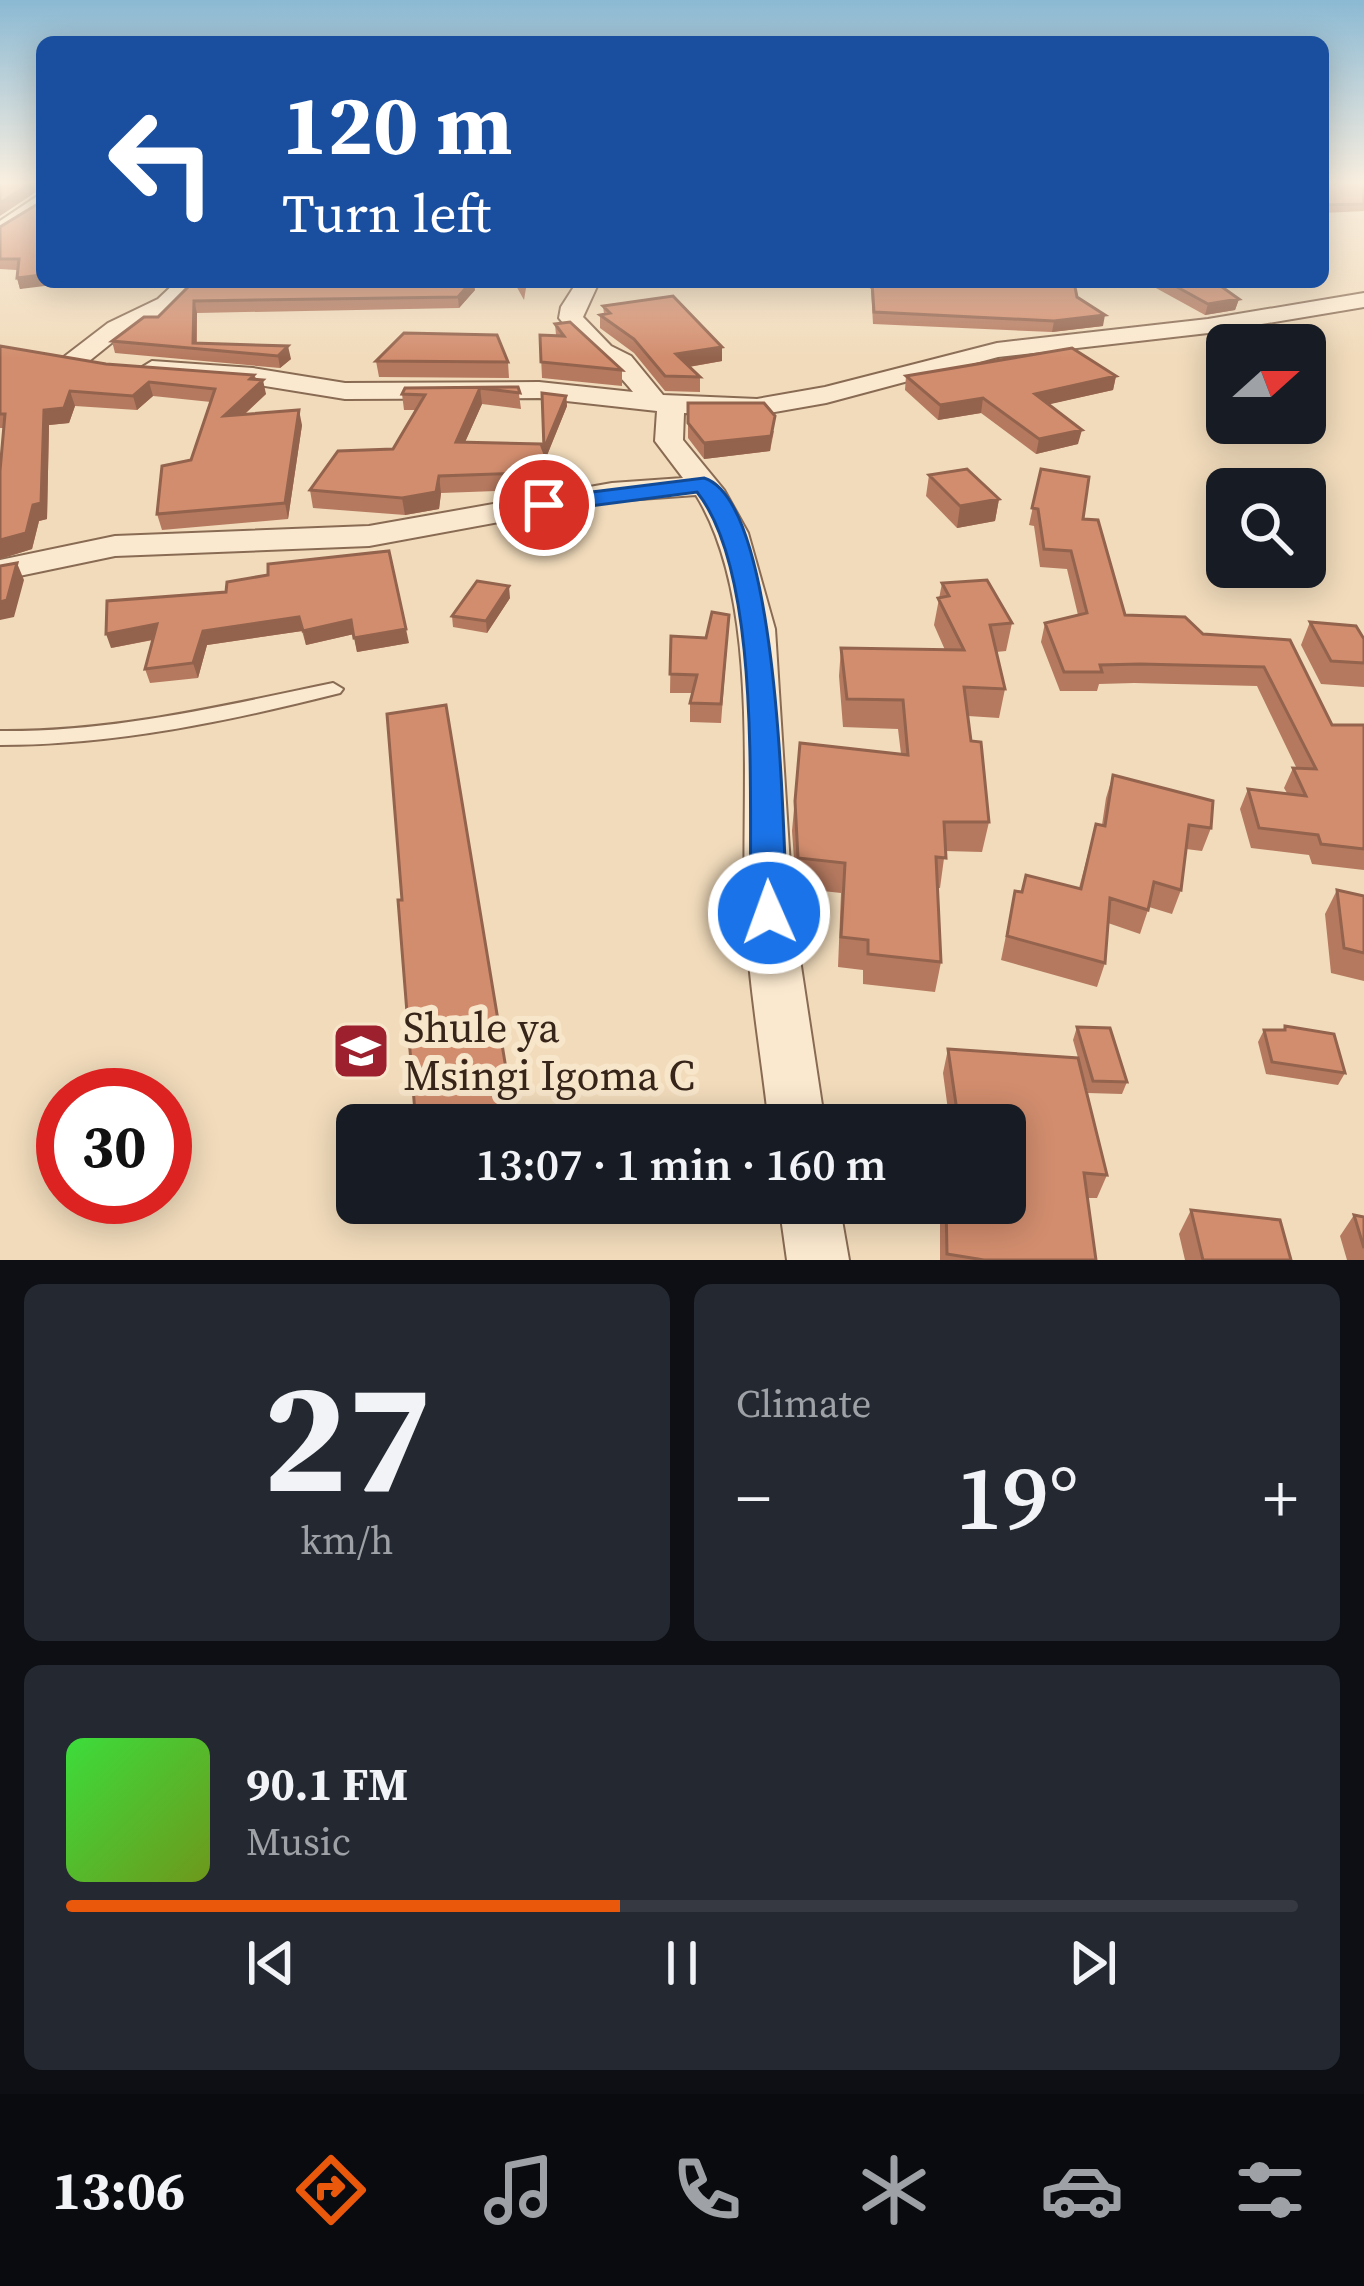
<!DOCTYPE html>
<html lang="en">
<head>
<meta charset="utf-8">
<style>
	body { margin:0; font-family:"Source Serif 4",serif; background:#242831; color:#f1f3f6; height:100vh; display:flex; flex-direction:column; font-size:45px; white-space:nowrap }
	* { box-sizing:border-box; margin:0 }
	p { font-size:39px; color:#9ea1a6 }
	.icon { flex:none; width:66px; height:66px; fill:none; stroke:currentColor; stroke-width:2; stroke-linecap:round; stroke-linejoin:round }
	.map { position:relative; height:1260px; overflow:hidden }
	.side { display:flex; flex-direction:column; gap:24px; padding:24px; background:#0d0f14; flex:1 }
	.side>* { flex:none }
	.top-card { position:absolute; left:36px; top:36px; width:1293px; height:252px; border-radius:18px; box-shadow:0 6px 30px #0003; background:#1a4fa0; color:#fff; overflow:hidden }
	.needle { width:78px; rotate:69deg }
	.buttons { position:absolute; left:1206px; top:324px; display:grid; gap:24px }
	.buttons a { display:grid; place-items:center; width:120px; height:120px; border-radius:18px; background:#171b24; box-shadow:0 6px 30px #0003; font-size:60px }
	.speed { position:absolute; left:36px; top:1068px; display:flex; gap:24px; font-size:60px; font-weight:700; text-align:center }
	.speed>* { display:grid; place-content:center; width:156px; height:156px; border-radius:50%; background:#171b24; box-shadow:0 6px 30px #0003; line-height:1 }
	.speed .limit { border:18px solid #d22; background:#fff; color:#111 }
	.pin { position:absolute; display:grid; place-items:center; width:102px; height:102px; color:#fff; margin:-51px; border:6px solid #fff; border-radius:50%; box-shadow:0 3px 12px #0007 }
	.me { position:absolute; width:132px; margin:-66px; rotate:358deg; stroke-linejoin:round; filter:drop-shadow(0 0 9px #0008) }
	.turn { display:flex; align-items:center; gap:42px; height:252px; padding:0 48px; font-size:54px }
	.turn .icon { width:156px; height:156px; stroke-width:2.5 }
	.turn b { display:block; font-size:84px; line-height:102px }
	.big { font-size:90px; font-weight:600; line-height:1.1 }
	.side .tile { flex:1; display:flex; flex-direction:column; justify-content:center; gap:18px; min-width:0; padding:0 42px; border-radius:18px; background:#242831 }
	.side .dial { align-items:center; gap:0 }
	.dial b { font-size:156px; line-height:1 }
	.song { display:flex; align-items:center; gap:36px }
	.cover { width:144px; height:144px; border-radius:18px; background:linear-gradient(135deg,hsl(120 70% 55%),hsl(80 70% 35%)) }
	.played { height:12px; border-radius:6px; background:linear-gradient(90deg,#ea580c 45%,#363941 45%) }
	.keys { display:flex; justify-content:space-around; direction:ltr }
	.heat { display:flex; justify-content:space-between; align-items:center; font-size:66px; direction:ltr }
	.side .tiles { flex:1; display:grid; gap:24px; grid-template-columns:1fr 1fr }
	.tile:last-child { grid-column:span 2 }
	.trip { position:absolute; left:336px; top:1104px; width:690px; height:120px; border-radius:18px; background:#171b24; box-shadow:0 6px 30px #0003; font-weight:600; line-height:120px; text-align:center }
	.tabs { display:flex; height:192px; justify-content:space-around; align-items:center; background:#090b0e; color:#9ea1a6 }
	.tabs .icon { width:84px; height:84px }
	.tabs .on { color:#ea580c }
	.tabs b { font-size:54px; color:#f1f3f6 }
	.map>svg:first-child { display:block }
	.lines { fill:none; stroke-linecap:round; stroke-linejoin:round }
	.lane-casing { stroke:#896b54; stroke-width:4 }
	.street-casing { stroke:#896b54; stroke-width:4 }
	.lane { fill:#fbe9cf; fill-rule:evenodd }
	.street { fill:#fbe9cf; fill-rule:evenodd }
	.wall { fill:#b5795f }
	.shaded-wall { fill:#93634d }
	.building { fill:#d28d6e; stroke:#93634d; stroke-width:3 }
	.route { fill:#1a73e8; stroke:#114b97; stroke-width:3 }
	.labels { text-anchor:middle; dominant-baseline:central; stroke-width:12; stroke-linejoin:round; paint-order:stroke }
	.near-poi-label { font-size:42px; fill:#37251a; stroke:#f8e6cb; text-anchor:start }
</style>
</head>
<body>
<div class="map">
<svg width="1364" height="1260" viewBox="0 0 1364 1260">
	<rect width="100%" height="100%" fill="#f1dbbb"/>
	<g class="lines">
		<g class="lane-casing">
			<path id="lane" d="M333,683L343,689L340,693C229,721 115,745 0,745V731C114,732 222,706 333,683Z"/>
		</g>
		<g class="street-casing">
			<path id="street" d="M42,193V208L0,236V221Z
				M176,282H200L174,309L124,333L83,366H65L61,361L65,356L108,323L158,299Z
				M577,282H599L583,317L611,346L631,356L663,395L757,399L825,387L997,343L1208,319L1364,293V307L1208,333L998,357L826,403L757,415L684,413L683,440L724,490L748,533L775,629L793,913L825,1125H769C761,1053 748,980 745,907C741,785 761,600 696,495L612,501L369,546L115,556L0,580V560L115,536L369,526L612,483L683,478L655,441L657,411L539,398L345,399L253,384L152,377L139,369L152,361L253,368L345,383L539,382L633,392C611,363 582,347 559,318L561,307Z
				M779,1203H839L849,1260H787Z"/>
		</g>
		<use href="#lane" class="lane"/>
		<use href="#street" class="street"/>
	</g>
	<path class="wall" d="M1323,181H1364V211L1323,213Z
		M0,227L42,282L20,289L17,278V270L0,269Z
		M193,282L475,290L459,308L197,313V343L291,359L280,368L115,353L112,341L158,317Z
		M514,282H527L524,300Z
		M862,282H1074L1077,297L1103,326L1052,332L873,324L871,289Z
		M1145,282H1215L1239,299L1235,310L1205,315Z
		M603,306L722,347V361L689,367L700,377V392L665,391L634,353L600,328V315L604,314Z
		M555,324L622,370V386L542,378L540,335H556Z
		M0,346L106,364L254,375L266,394L245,414L302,425L288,519L162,530L157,514L191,460L211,402L153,396L137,410L75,406L69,423L49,425L47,519L39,521L32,549L0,559V471L4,428H0Z
		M376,361L508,362L509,378L379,377Z
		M906,376H1116L1113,390L1049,404L1078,444L1036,454L981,413L938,420L905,390Z
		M518,387L521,409L482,404L465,442L545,455L566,396L567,406L546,458L552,472L553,489L441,493L439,509L405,515L313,508L310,490L393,449L416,410H404L402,394L405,388Z
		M688,403L774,431L770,451L704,459L688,438Z
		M1041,469L1083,519L1125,615L1203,634L1290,640L1332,725H1364V870L1312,864L1309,855L1251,848L1240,809L1248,789L1287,793L1284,788L1293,768L1297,769L1257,686L1134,683L1099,684L1097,691H1060L1041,642L1045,623L1078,615L1067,569L1040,567L1034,526L1029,525Z
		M929,475L999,499L995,521L957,528L926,496Z
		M268,575L409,643L357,652L354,634L306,645L302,631L207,645L198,678L150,683L145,669L153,640L111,648L226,592Z
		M942,583L1012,623L1006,651L996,652L1005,689L999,718L968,716L971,741L989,822L982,852L945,851L940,888H937L941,962L935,992L863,984V970L838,967L841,893L796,888L792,831L800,743L901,754L898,729L843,727L839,676L841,648L945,650L934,625Z
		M510,598L487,633L453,627L452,616Z
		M1310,622L1364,639V687L1321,684L1301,645Z
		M728,633L721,723L690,722V703L693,693H670L671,636L706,638Z
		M1113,775L1211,828L1202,851L1186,849L1181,890L1172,914L1149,907L1140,934L1108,923L1105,963L1097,987L1001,960L1015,891L1021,892L1026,875L1079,888L1096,824L1102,825L1106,798Z
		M1337,890L1364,896V981L1331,973L1325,914Z
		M1285,1026L1345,1073L1338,1085L1266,1074L1258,1042L1264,1030H1283Z
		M1077,1027L1127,1082L1122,1094L1088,1093L1073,1040Z
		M948,1049L1107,1175L1097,1198H1087L1096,1260H940V1220L944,1203H1005V1125H950L943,1073Z
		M1191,1210L1291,1260H1185L1179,1234Z
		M1354,1215L1364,1217V1260H1347L1340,1236Z"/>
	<path class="shaded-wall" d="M34,181H36L39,190L0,216V203Z
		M42,275V282H78L20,289L17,278Z
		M471,282H474L475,290L459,308L458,297Z
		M1239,299L1235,310L1205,315L1208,304Z
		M194,301L197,313L196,348L193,343Z
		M1105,315L1103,326L1052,332L1054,321Z
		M288,346L291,359L280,368L278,356Z
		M722,347V361L676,369V354Z
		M254,375L257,386L263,380L266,394L227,430L224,416Z
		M1116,376L1113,390L1033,408L1035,394Z
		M149,382L153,396L137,410L133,396Z
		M480,388L482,404L458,458L456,442Z
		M70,391L75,406L69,423L49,425L47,519L39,521L32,549L0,559V540L33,505L44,410Z
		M566,396L567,406L545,460L544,449Z
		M983,398L981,413L938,420L940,405Z
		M299,410L302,425L288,519L285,503Z
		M775,416L770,451L704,459V443Z
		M1082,430L1078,444L1036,454L1039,439Z
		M439,476L441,493L439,509L405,515L402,498Z
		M999,499L995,521L957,528L960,506Z
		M17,563L24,580L14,617L0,620V602Z
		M509,586L510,598L487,633L486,621Z
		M299,617L302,631L207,645L198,678L193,663L203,631Z
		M351,620L354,634L306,645L303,631Z
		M157,624L161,638L111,648L106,634Z
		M406,629L409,643L357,652L354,638Z
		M512,1105L515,1125H418Z"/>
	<path class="building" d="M0,181H34L0,203Z
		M42,181V275L17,278L19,259H0V227L41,202Z
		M1323,181H1364V204L1323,205Z
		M193,282H471L458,297L194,301L193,343L288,346L278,356L112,341L144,317H158Z
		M872,282H1074L1077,297L1105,315L1054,321L874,312Z
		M1168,282H1215L1239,299L1208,304Z
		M673,296L722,347L676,354L700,377L665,376L634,339L600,315L610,313L603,306Z
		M570,322L622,370L541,362L540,335L564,336L555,324Z
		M404,333L497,335L508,362L376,361Z
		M0,346L106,364L254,375L250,379L263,380L224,416L299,410L285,503L157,514L162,466L191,460L215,389L149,382L133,396L70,391L64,408L44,410L41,503L33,505L26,533L0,540V471L5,414H0Z
		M1072,348L1116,376L1035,394L1082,430L1039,439L983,398L940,405L906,376Z
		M518,387L520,393L480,388L456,442L541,444L552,472L439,476L436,492L402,498L310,490L338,451L393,449L425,395L402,394L405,388Z
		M542,393L566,396L544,449Z
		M688,403H764L775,416L771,436L704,443L688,423Z
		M967,469L999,499L960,506L929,475Z
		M1041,469L1089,477L1083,519L1098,520L1125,615L1185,617L1203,634L1290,640L1332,725H1364V849L1321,844L1318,835L1259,828L1248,789L1306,796L1293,768L1316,769L1264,667L1140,664L1100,665L1102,672H1064L1045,623L1087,613L1071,551L1044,549L1038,509L1032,508Z
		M389,551L406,629L354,638L351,620L303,631L299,617L203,631L193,663L145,669L157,624L106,634L107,601L226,592L227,582L268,575V564Z
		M17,563L7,600L0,602V566Z
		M987,580L1012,623L990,625L1005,689L964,687L971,741L981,742L989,822H944L946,858L936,857L941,962L868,954V940L841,937L845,863L798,858L795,801L800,743L908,755L903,700L847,699L841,648L964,650L938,598L949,596L942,583Z
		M477,581L509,586L486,621L452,616Z
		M712,612L729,615L721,704L690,703L697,675L670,674L671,636L706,638Z
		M1310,622L1356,626L1364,639V663L1331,661Z
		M446,705L512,1105L416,1125L398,900H402L387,714Z
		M1113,775L1213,801L1211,828L1189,825L1181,890L1154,882L1148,910L1110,898L1105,963L1007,936L1015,891L1022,892L1026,875L1081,889L1096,824L1105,826Z
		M1337,890L1364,896V953L1344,948Z
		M1285,1026L1334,1034L1345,1073L1272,1062L1264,1030H1285Z
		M1077,1027L1110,1028L1127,1082L1093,1081Z
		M948,1049L1078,1058L1107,1175L1084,1173L1096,1260H984L947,1254L946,1203H1005V1125H959Z
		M1191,1210L1280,1220L1291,1260H1203Z
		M1354,1215L1364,1217V1248Z"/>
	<linearGradient id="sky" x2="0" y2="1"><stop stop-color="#8bb9d3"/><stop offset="0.51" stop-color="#f9efe0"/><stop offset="1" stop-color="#f9efe0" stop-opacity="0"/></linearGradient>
	<rect width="1364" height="358" fill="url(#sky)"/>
	<path class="route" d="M704,478C781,502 783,838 787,913L782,923L769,927L756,923L751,913C748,806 763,575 697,492L544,512L533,505L544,498Z"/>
	<defs>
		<g id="school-square" transform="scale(3)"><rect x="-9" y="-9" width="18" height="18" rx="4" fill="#9c202d" stroke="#f8e6cb"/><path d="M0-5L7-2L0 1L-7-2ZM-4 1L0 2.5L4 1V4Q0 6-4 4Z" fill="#fff"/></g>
	</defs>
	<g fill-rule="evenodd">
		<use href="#school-square" x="361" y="1051"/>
	</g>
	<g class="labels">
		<g class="near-poi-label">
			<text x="403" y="1027">Shule ya<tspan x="403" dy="48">Msingi Igoma C</tspan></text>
		</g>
	</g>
</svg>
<div class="buttons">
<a><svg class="needle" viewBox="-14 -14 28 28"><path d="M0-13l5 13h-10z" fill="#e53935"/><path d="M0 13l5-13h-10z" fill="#9ea1a6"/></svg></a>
<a><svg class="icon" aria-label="search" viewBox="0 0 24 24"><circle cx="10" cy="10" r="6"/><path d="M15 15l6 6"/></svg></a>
</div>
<div class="speed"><div class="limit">30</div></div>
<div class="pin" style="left:544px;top:505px;background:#d93025"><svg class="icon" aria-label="arrive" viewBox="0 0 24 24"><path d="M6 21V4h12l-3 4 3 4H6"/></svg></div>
<svg class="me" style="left:769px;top:913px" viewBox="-20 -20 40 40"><circle r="17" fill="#1a73e8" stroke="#fff" stroke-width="3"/><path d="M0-11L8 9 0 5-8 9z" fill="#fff"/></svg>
<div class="trip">13:07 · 1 min · 160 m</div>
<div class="top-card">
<div class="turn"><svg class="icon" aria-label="left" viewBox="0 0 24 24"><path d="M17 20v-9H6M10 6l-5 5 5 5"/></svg><div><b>120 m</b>Turn left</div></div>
</div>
</div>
<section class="side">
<div class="tiles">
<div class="tile dial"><b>27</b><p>km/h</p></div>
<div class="tile"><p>Climate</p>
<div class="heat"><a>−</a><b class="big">19°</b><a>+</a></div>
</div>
<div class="tile">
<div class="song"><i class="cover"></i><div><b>90.1 FM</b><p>Music</p></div></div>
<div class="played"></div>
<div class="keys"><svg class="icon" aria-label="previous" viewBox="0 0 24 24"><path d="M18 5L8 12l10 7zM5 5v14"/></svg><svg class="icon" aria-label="pause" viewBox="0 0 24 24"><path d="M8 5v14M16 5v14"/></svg><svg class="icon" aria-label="next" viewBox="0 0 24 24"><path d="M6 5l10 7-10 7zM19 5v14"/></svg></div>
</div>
</div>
</section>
<nav class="tabs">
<b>13:06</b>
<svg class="icon on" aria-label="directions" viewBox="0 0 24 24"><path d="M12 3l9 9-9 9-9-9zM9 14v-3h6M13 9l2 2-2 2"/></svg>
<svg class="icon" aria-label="music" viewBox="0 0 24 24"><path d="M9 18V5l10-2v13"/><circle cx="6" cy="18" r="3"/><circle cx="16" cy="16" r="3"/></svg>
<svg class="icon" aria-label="phone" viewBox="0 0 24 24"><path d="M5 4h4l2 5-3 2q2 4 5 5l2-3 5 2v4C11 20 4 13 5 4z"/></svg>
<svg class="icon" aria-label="climate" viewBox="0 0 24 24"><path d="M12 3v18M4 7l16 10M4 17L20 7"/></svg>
<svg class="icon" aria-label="car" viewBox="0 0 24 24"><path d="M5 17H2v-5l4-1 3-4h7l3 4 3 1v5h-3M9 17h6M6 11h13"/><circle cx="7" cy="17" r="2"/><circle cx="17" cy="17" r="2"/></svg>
<svg class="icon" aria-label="filters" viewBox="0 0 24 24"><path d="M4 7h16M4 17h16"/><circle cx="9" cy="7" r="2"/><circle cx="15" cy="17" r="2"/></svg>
</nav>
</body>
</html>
